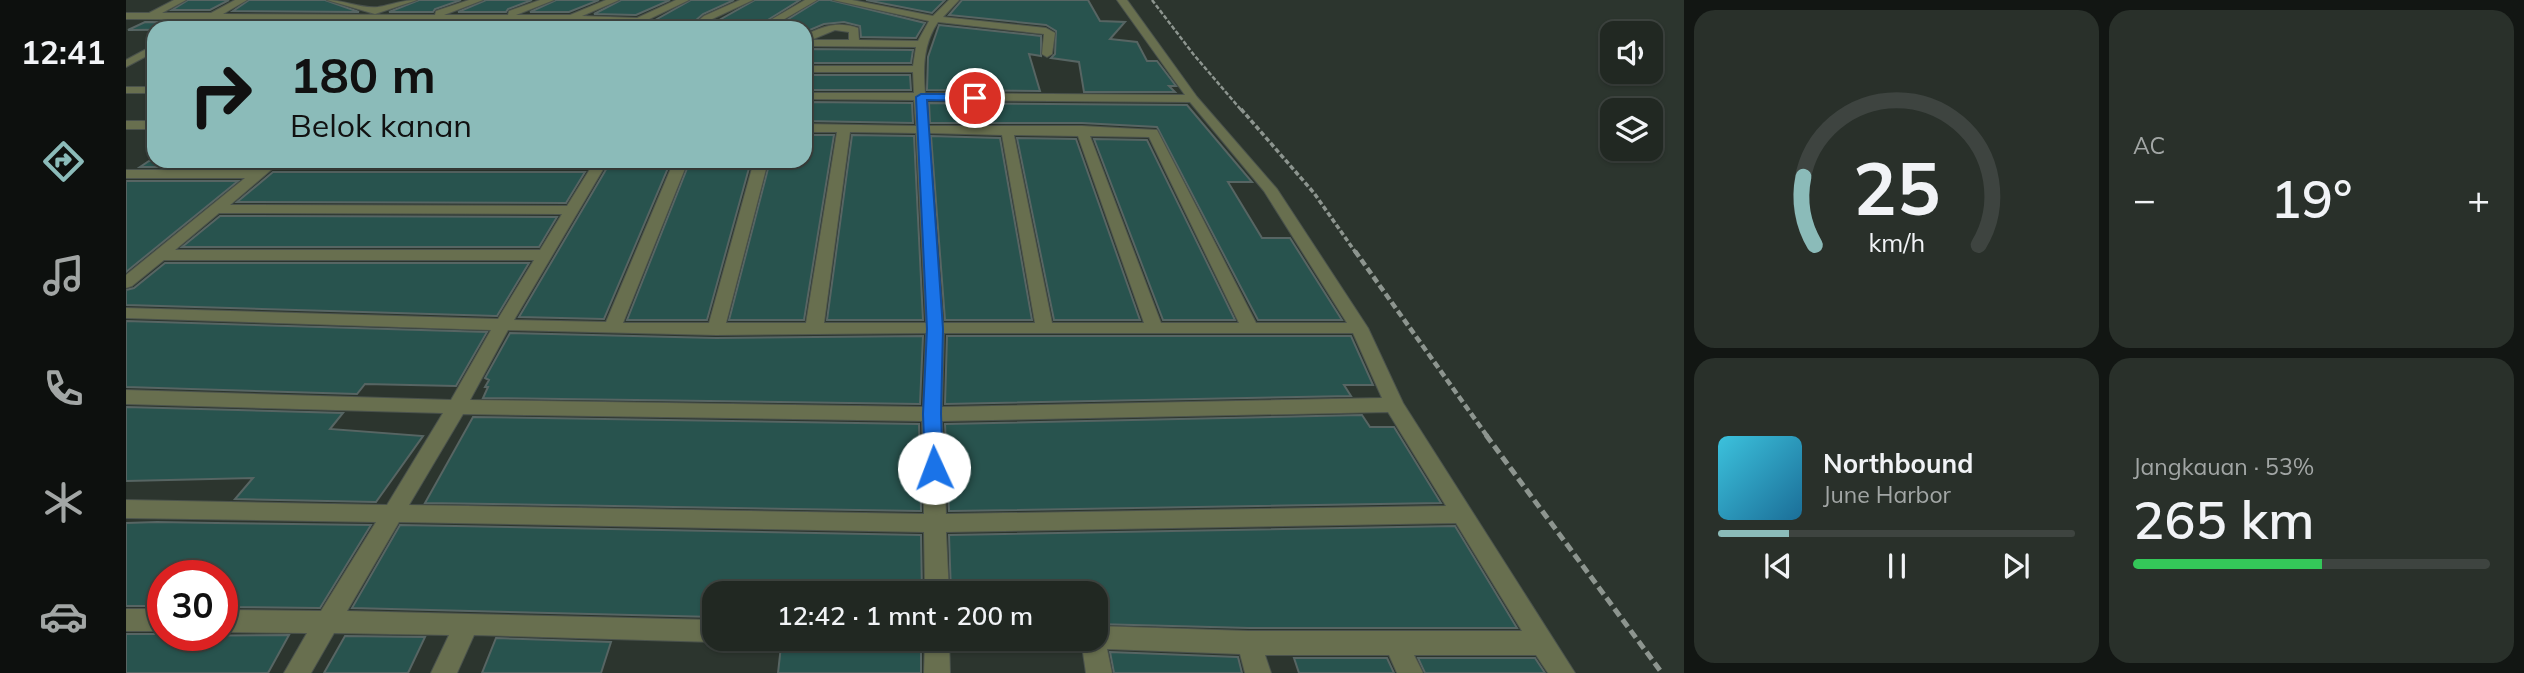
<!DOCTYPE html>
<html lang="id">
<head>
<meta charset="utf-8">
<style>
	body { margin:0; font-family:Mulish,sans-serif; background:#29302a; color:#f1f3f6; height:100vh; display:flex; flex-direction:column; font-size:26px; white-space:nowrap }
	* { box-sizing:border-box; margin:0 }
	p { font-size:23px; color:#a2a6a5 }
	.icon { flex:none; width:38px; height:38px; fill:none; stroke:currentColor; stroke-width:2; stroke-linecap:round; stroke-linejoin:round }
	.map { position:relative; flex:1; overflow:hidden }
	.panel { display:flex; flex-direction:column; gap:10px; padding:10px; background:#121613; width:840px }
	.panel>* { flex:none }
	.guide { position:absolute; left:21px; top:21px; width:665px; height:147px; border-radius:21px; box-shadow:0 2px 5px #0004,0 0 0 2px #3e4440; background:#8bbbb9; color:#111; overflow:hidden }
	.controls { position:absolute; left:1474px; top:21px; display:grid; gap:14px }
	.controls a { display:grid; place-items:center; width:63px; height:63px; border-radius:14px; background:#212822; box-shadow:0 2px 5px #0004,0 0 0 2px #3e4440; font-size:35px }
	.speed { position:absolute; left:21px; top:560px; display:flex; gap:14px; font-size:35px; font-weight:700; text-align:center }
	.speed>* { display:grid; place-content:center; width:91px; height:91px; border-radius:50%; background:#212822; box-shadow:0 2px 5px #0004,0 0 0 2px #3e4440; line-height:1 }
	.speed .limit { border:10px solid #d22; background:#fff; color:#111 }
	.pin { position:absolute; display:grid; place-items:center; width:60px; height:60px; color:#fff; margin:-30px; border:4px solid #fff; border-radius:50%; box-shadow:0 2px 7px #0007 }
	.me { position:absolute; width:77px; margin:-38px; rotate:358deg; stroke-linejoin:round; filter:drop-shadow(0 0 5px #0008) }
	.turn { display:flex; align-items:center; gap:24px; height:147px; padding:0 28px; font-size:32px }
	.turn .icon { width:91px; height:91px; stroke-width:2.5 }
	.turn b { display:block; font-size:49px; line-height:60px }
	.big { font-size:52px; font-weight:600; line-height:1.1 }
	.panel .tile { flex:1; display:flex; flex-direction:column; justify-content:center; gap:10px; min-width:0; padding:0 24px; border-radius:21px; background:#29302a }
	.panel .dial { align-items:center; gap:0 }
	.dial svg { height:182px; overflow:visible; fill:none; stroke:#3e4440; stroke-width:7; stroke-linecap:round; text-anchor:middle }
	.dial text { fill:#f1f3f6; stroke:none }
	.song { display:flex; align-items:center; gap:21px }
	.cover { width:84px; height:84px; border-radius:10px; background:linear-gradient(135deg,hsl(190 70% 55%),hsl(200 70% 35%)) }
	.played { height:7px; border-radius:4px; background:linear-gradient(90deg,#8bbbb9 20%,#3e4440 20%) }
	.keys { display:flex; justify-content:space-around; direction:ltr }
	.heat { display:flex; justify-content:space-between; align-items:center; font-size:38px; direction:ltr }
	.charge { height:10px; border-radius:5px; background:linear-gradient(90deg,#34c759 53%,#3e4440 0) }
	.panel .tiles { flex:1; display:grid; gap:10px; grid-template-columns:repeat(2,1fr) }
	.trip { position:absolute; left:576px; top:581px; width:406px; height:70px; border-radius:21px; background:#212822; box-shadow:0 2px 5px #0004,0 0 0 2px #3e4440; font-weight:600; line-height:70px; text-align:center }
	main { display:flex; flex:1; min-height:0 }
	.tabs { display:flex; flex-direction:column; width:126px; justify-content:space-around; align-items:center; background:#0d100e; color:#a2a6a5 }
	.tabs .icon { width:49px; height:49px }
	.tabs .on { color:#8bbbb9 }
	.tabs b { font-size:32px; color:#f1f3f6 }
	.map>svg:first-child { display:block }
	.building { fill:#28534e; stroke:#576563; stroke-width:2 }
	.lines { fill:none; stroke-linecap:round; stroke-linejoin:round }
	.street-casing { stroke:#4a524c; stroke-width:2 }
	.path-far3 { stroke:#8d958f; stroke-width:2.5; stroke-dasharray:4.5 2; stroke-linecap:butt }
	.path-far2 { stroke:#8d958f; stroke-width:3.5; stroke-dasharray:5 2.5; stroke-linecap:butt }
	.path-far1 { stroke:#8d958f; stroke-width:4.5; stroke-dasharray:7 3.5; stroke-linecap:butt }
	.path { stroke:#8d958f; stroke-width:5; stroke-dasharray:9 4.5; stroke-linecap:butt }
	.street { fill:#686f4f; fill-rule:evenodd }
	.route { fill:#1a73e8; stroke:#114b97; stroke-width:2 }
</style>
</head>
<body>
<main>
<nav class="tabs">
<b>12:41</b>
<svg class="icon on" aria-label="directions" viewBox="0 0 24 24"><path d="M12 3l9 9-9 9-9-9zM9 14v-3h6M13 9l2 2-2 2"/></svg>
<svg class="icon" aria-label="music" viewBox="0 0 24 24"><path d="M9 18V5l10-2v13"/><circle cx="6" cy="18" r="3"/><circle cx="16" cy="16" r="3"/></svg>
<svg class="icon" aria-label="phone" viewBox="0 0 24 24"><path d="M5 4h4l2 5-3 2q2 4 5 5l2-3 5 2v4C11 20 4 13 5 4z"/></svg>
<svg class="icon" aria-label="climate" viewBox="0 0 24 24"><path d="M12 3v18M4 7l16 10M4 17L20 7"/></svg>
<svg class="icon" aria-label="car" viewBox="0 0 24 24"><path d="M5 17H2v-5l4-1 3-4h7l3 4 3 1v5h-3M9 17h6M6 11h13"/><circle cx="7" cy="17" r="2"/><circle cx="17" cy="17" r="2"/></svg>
</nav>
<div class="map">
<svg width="1558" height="673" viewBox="0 0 1558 673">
	<rect width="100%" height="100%" fill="#2c352e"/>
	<path class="building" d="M62,0H103L84,10H46Z
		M123,0H199L233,12L107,11Z
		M293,0H335L309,9L307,12H263Z
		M360,0H406L382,9L380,12H332Z
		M430,0H473L443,12H404Z
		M495,0H544L510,15L468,14Z
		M565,0H608L577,14L561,28H515Z
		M629,0H674L629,28H579Z
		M693,0H704L799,23L790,38L735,37L734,26L718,22L698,24L679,32V28H648Z
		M740,0H819L806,13Z
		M836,0H962L974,21L999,22L984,39L1011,42L1021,61H1031L1050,86H1043L1049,92H958L953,62L925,58L929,54L930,31L920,25L823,15Z
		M19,22L442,24L500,26L2,30Z
		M813,25L915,36V56L903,54L914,91L801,90L802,57Z
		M679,49L787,50L785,63H679Z
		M679,75H784L785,90H679Z
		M679,102L786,103L787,123L679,121Z
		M803,103L1061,105L1126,182H1102L1136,238H1164L1216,320H1132L1031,127L956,123H804Z
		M679,135H708L678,320H603L644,161H679Z
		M726,135L788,136L797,320H701Z
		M805,136L874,138L906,320H819Z
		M891,138L950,139L1014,320H928Z
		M968,139L1021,140L1109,320H1037Z
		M23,161H136L128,167H14Z
		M485,161H545L478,319L393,317Z
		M564,161H625L581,320H501Z
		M147,172H459L440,203L111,202Z
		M0,181H112L0,272Z
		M94,216L431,217L413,247H56Z
		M39,263H403L371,316L0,305V290L8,288Z
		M0,321L361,332L330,386L239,384L231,394L0,387Z
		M384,333L590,338L797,336L794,404L357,398L362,387H359L363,380L359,378Z
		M821,336H1225L1247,385H1218L1225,396L819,404Z
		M0,407L217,413L204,429L297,436L250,502L109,499L127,478L0,481Z
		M1236,415L1244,427H1268L1315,503L823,511L819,424Z
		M347,417L793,424L795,511L299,503Z
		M31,522L90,523L245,525L194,608L96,607V576H37V606H0V523Z
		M274,525L795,535L796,593H588V617L226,608Z
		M1329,526L1391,628H1123L970,624V593H825L823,535Z
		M0,634H37V636L163,635L142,673H0Z
		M219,636L299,637L282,673H198Z
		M370,638L485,642L475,673H356Z
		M655,646H719L718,651L795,652V673H652Z
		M984,652L1112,657L1116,673H988Z
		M1168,658H1261L1268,673H1173Z
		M1292,658H1409L1419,673H1299Z"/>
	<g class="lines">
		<g class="street-casing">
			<path id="street" d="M48,0H60L36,13H85L109,0H121L97,14L309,15L310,11L343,0H357L318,15H382L383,11L414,0H428L390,15H444L480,0H493L456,16L511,18L550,0H563L515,23L512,28H502L505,24L442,21L0,19V13H23Z
				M201,0C218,0 236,9 252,7C265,5 276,0 291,0L249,14Z
				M614,0H627L584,20L575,28H564L578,16Z
				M679,0H691L643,28H631Z
				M707,0H726L807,16L823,0H833L817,17L920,28L929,33L926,54L921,57L916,54L918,34L812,22C797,44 797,68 799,93L1059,95L991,0H1001L1071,97L1151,189L1242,328L1277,403L1449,673H1422L1410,655H1288L1297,673H1271L1263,655H1139L1145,673H1119L1114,654L981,649L986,673H960L955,639H970V626L1123,631H1396L1330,523L820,532L823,593H799L798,532L273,522L221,611L588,620V639H597L588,642L348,635L331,673H305L323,635L208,633L185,673H158L181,633L96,632V610L195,611L250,522L0,518V500L261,505L317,413L0,404V390L325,400L365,330L0,318V308L372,319L408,260H38L6,286L0,288V275L119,178H0V170H129L140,161H482L388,320L480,322L548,161H562L497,323H583L628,161H642L600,323H680L711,132H679V124L790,126L788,100L679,99V93H788L787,72H679V66H787L790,47L679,46V35C697,26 712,21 732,28L733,40L792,41L803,21ZM709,30L723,32V40H685ZM800,100L1064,102L1138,191L1221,323H1130L1031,130L956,126H802ZM724,132L790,133L800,323H698ZM802,133L876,135L909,323H817ZM888,135L952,136L1018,323H926ZM964,136L1023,137L1113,323H1035ZM146,169H464L441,206L104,205ZM93,213L436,214L414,250H49ZM382,330L590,335L800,333L797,407L344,400ZM818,333H1227L1256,398L816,407ZM1262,412L1320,506L820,514L816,421ZM337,414L796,421L798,514L283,505Z
				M28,45V52L0,67V60Z
				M0,87H28V93H0Z
				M0,121H28V129H0Z
				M0,609H37V631H0Z
				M799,639H823L824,673H798Z"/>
		</g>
		<path class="path-far3" d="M1026,0L1068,55L1116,111"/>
		<path class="path-far2" d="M1115,109L1188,193L1230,253"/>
		<path class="path-far1" d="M1229,251L1361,436"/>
		<path class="path" d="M1360,435L1536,673"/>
		<use href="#street" class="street"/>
	</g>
	<path class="route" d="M795,94H849L854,98L849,101L801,100L817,329L815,414L817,468L815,473L808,475L801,473L799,468L797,414L801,329L790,97Z"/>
</svg>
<div class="controls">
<a><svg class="icon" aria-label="sound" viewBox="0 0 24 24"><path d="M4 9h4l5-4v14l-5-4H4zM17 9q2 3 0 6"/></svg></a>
<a><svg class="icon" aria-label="layers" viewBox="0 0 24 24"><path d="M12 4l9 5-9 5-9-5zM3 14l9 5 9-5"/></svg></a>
</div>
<div class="speed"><div class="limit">30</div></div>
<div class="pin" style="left:849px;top:98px;background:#d93025"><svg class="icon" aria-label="arrive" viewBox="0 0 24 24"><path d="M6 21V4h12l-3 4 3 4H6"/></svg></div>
<svg class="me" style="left:808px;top:468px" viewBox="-20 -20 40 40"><circle r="19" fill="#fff"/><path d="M0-13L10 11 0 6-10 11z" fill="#1a73e8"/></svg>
<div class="trip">12:42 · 1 mnt · 200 m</div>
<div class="guide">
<div class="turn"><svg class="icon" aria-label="right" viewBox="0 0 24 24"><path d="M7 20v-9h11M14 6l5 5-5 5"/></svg><div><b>180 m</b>Belok kanan</div></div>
</div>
</div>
<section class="panel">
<div class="tiles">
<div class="tile dial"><svg viewBox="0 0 100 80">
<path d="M14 69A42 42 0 1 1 86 69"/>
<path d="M14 69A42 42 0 0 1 9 39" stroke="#8bbbb9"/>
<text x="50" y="56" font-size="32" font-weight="700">25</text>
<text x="50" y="72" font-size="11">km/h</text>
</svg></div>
<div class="tile"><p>AC</p>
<div class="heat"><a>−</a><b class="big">19°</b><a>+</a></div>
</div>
<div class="tile">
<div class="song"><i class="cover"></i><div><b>Northbound</b><p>June Harbor</p></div></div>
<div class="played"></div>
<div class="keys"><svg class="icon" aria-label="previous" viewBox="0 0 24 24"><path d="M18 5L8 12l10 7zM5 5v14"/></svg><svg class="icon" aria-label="pause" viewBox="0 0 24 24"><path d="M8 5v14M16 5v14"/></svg><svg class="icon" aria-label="next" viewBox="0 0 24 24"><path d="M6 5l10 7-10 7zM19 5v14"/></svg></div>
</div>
<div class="tile"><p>Jangkauan · 53%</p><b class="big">265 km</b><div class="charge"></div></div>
</div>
</section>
</main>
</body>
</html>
